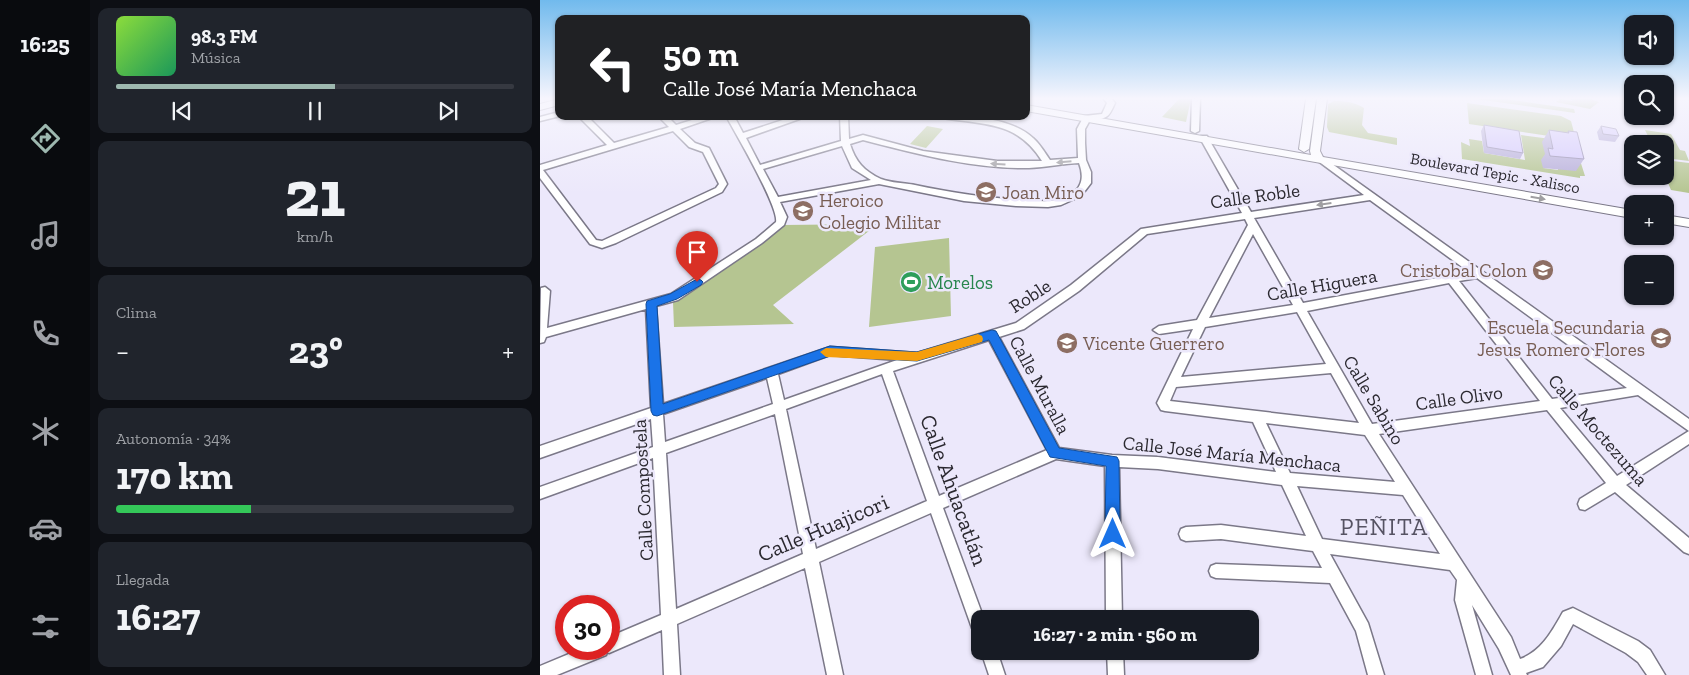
<!DOCTYPE html>
<html lang="es">
<head>
<meta charset="utf-8">
<style>
	body { margin:0; font-family:"Zilla Slab",serif; background:#20242c; color:#f1f3f6; height:100vh; display:flex; flex-direction:column; font-size:19px; white-space:nowrap }
	* { box-sizing:border-box; margin:0 }
	p { font-size:16px; color:#9ea1a6 }
	.icon { flex:none; width:28px; height:28px; fill:none; stroke:currentColor; stroke-width:2; stroke-linecap:round; stroke-linejoin:round }
	.map { position:relative; flex:1; overflow:hidden }
	.details { display:flex; flex-direction:column; gap:8px; padding:8px; background:#0d0f14; width:450px }
	.details>* { flex:none }
	.top-card { position:absolute; left:15px; top:15px; width:475px; height:105px; border-radius:10px; box-shadow:0 1px 4px #0004; background:#202124; color:#fff; overflow:hidden }
	.tools { position:absolute; left:1084px; top:15px; display:grid; gap:10px }
	.tools a { display:grid; place-items:center; width:50px; height:50px; border-radius:10px; background:#171b24; box-shadow:0 1px 4px #0004; font-size:25px }
	.speed { position:absolute; left:15px; top:595px; display:flex; gap:10px; font-size:25px; font-weight:700; text-align:center }
	.speed>* { display:grid; place-content:center; width:65px; height:65px; border-radius:50%; background:#171b24; box-shadow:0 1px 4px #0004; line-height:1 }
	.speed .limit { border:8px solid #d22; background:#fff; color:#111 }
	.pin { position:absolute; display:grid; place-items:center; width:42px; height:42px; color:#fff; margin:-51px -21px; border-radius:50% 50% 50% 0; rotate:-45deg; box-shadow:0 0 5px #0007 }
	.pin .icon { rotate:45deg }
	.me { position:absolute; width:55px; margin:-28px; rotate:0deg; stroke-linejoin:round; filter:drop-shadow(0 0 4px #0008) }
	.turn { display:flex; align-items:center; gap:18px; height:105px; padding:0 25px; font-size:22px }
	.turn .icon { width:65px; height:65px; stroke-width:2.5 }
	.turn b { display:block; font-size:35px; line-height:42px }
	.big { font-size:38px; font-weight:700; line-height:1.1 }
	.details .widget { flex:1; display:flex; flex-direction:column; justify-content:center; gap:8px; min-width:0; padding:0 18px; border-radius:10px; background:#20242c }
	.details .dial { align-items:center; gap:0 }
	.dial b { font-size:65px; line-height:1 }
	.song { display:flex; align-items:center; gap:15px }
	.cover { width:60px; height:60px; border-radius:8px; background:linear-gradient(135deg,hsl(90 70% 55%),hsl(150 70% 35%)) }
	.played { height:5px; border-radius:2px; background:linear-gradient(90deg,#9db8af 55%,#363941 55%) }
	.keys { display:flex; justify-content:space-around; direction:ltr }
	.heat { display:flex; justify-content:space-between; align-items:center; font-size:28px; direction:ltr }
	.charge { height:8px; border-radius:4px; background:linear-gradient(90deg,#34c759 34%,#363941 0) }
	.trip { position:absolute; left:431px; top:610px; width:288px; height:50px; border-radius:10px; background:#171b24; box-shadow:0 1px 4px #0004; font-weight:700; line-height:50px; text-align:center }
	main { display:flex; flex:1; min-height:0 }
	.menu { display:flex; flex-direction:column; width:90px; justify-content:space-around; align-items:center; background:#090b0e; color:#9ea1a6 }
	.menu .icon { width:35px; height:35px }
	.menu .active { color:#9db8af }
	.menu b { font-size:22px; color:#f1f3f6 }
	.map>svg:first-child { display:block }
	.green { fill:#b5c591 }
	.lines { fill:none; stroke-linecap:round; stroke-linejoin:round }
	.minor-casing { stroke:#7b7888; stroke-width:3 }
	.major-casing { stroke:#7b7888; stroke-width:2 }
	.minor { fill:#fff; fill-rule:evenodd }
	.major { fill:#fff; fill-rule:evenodd }
	.wall { fill:#b7aeda }
	.building { fill:#d5cafd; stroke:#958db1 }
	.oneway { fill:#a09fa2 }
	.route { fill:#1a73e8; stroke:#114b97 }
	.slow { fill:#f59e0b }
	.labels { text-anchor:middle; dominant-baseline:central; stroke-width:5; stroke-linejoin:round; paint-order:stroke }
	.far-street-label { font-size:16px; fill:#2b2930; stroke:#ece8fb }
	.education-label { font-size:19px; fill:#785e54; stroke:#ece8fb; text-anchor:start }
	.street-label { font-size:19px; fill:#2b2930; stroke:#ece8fb }
	.leisure-label { font-size:19px; fill:#27864d; stroke:#ece8fb; text-anchor:start }
	.near-street-label { font-size:22px; fill:#2b2930; stroke:#ece8fb }
	.near-neighbourhood-label { font-size:24px; letter-spacing:1px; fill:#565363; stroke:#ece8fb }
</style>
</head>
<body>
<main>
<nav class="menu">
<b>16:25</b>
<svg class="icon active" aria-label="directions" viewBox="0 0 24 24"><path d="M12 3l9 9-9 9-9-9zM9 14v-3h6M13 9l2 2-2 2"/></svg>
<svg class="icon" aria-label="music" viewBox="0 0 24 24"><path d="M9 18V5l10-2v13"/><circle cx="6" cy="18" r="3"/><circle cx="16" cy="16" r="3"/></svg>
<svg class="icon" aria-label="phone" viewBox="0 0 24 24"><path d="M5 4h4l2 5-3 2q2 4 5 5l2-3 5 2v4C11 20 4 13 5 4z"/></svg>
<svg class="icon" aria-label="climate" viewBox="0 0 24 24"><path d="M12 3v18M4 7l16 10M4 17L20 7"/></svg>
<svg class="icon" aria-label="car" viewBox="0 0 24 24"><path d="M5 17H2v-5l4-1 3-4h7l3 4 3 1v5h-3M9 17h6M6 11h13"/><circle cx="7" cy="17" r="2"/><circle cx="17" cy="17" r="2"/></svg>
<svg class="icon" aria-label="filters" viewBox="0 0 24 24"><path d="M4 7h16M4 17h16"/><circle cx="9" cy="7" r="2"/><circle cx="15" cy="17" r="2"/></svg>
</nav>
<section class="details">
<div class="widget">
<div class="song"><i class="cover"></i><div><b>98.3 FM</b><p>Música</p></div></div>
<div class="played"></div>
<div class="keys"><svg class="icon" aria-label="previous" viewBox="0 0 24 24"><path d="M18 5L8 12l10 7zM5 5v14"/></svg><svg class="icon" aria-label="pause" viewBox="0 0 24 24"><path d="M8 5v14M16 5v14"/></svg><svg class="icon" aria-label="next" viewBox="0 0 24 24"><path d="M6 5l10 7-10 7zM19 5v14"/></svg></div>
</div>
<div class="widget dial"><b>21</b><p>km/h</p></div>
<div class="widget"><p>Clima</p>
<div class="heat"><a>−</a><b class="big">23°</b><a>+</a></div>
</div>
<div class="widget"><p>Autonomía · 34%</p><b class="big">170 km</b><div class="charge"></div></div>
<div class="widget"><p>Llegada</p><b class="big">16:27</b></div>
</section>
<div class="map">
<svg width="1149" height="675" viewBox="0 0 1149 675">
	<rect width="100%" height="100%" fill="#ece8fb"/>
	<path class="green" d="M639,99H651L646,122L622,117Z
		M936,99H966L1034,109L1035,113Z
		M1020,99L1033,101L1030,99H1050L1059,102L1050,109L1016,102Z
		M794,101C805,101 815,102 824,108L822,125L828,133L857,138V145L789,132L787,127L788,104Z
		M927,103L1021,116L1031,121L1036,140L929,124Z
		M387,126L403,129L386,148L370,144Z
		M1105,130L1131,134L1140,150L1145,151L1149,161L1125,158V144H1112Z
		M981,135L1011,139L1003,168L1018,170V168L1039,157L1045,176H1040V178L922,159L921,142L930,146L929,139L942,141L944,153L985,160Z
		M1125,160L1149,163V193L1131,190L1125,176Z
		M338,224L233,305L254,324L134,327L133,302L242,225Z
		M409,238L411,316L329,327L335,247Z"/>
	<g class="lines">
		<g class="minor-casing">
			<path id="minor" d="M564,99H572L575,103C568,119 567,118 550,120L545,129V143L546,160L551,172V183L541,196L521,205L508,207L476,206L424,201L339,184L240,202L247,217L244,225L222,243L138,300L116,306L123,404L290,347L377,353L476,323L531,285L601,229L702,213L660,138L661,136H667L668,138L711,212L824,195L774,158L775,156H781L1149,419V431L1098,395L1020,408L1077,476L1149,431V444L1086,485L1149,538V554L1144,552L1075,492L1045,510L1040,509L1038,504L1040,499L1066,483L1007,410L839,434L971,637L980,659C1002,651 1012,631 1023,612L1033,608L1098,641L1110,650L1125,675H1107L1098,662L1086,653L1033,624L1021,646L1003,667L986,673L987,675H971L959,649L932,605L952,675H936L915,600L917,580L910,570L790,554L828,623L844,675H828L816,631L790,583L676,578L671,576L669,571L671,566L676,564L782,568L773,551L681,539L646,541L641,539L639,534L641,529L646,527L681,525L766,536L742,485L618,469L579,467L582,619H566L565,466L516,459L403,508L444,619H440V636L435,633L432,628L391,513L279,562L303,675H287L265,568L137,624L140,675H124L122,630L69,653L67,652L66,655L17,675H0V666L41,649H69V637L121,615L113,458L0,499V487L113,447L111,419L0,458V446L111,408L106,309L6,337L4,342L0,343L1,288L5,287L10,291L7,328L131,294L216,239L236,222C239,207 196,134 186,116H194L203,133L255,116H268L206,138L220,165L301,141L300,116H308L309,139L323,135L383,151L457,161H502C477,121 445,125 403,118L399,116C429,116 470,117 493,138C500,144 505,153 510,160L538,158L537,129L544,116L562,114L567,103ZM323,140C377,154 433,169 489,168C506,167 522,164 539,163C547,184 537,195 516,200C507,202 497,201 489,200C450,199 413,193 375,185C365,183 351,183 341,179C324,171 315,161 310,144ZM302,146L312,168L331,180L238,197L223,169ZM830,200L929,272L763,303L714,218ZM705,219L708,225L657,320L619,326L613,330L619,334L653,329L617,403L621,410L625,411L713,422L736,472L618,457L572,455L519,448L459,337L484,329L539,291L607,234ZM713,234L753,305L669,318ZM937,278L1087,388L1012,399L919,281ZM909,283L1000,401L832,424L767,311ZM757,312L786,364L641,377L665,327ZM449,340L507,450L399,496L353,371ZM290,355L357,360L244,400L238,374ZM791,373L819,423L630,401L636,387ZM342,374L387,501L276,549L246,409ZM227,378L233,404L125,442L123,414ZM235,414L263,554L136,609L126,453ZM726,423L825,435L855,482L750,473ZM757,486L863,495L900,554L782,539Z
				M652,99H660L659,131L655,133L651,131Z
				M19,112L20,116L0,121V117Z
				M38,116H47L74,143L129,127L118,116H127L136,125L165,116H178L140,129L155,143L169,148L187,184L182,192L76,243L62,248L50,244L0,178V165L67,145ZM133,131L149,147L163,152L179,184L176,188L62,241L56,240L3,170Z
				M441,651H457L465,675H449Z
				M567,651H583L584,675H568Z"/>
		</g>
		<g class="major-casing">
			<path id="major" d="M19,99V105L0,110V104Z
				M766,99H776L769,149L764,152L759,149Z
				M777,99H787L780,151L783,157L1092,210V218L486,111V105L771,155L770,151Z
				M1125,215L1149,219V227L1125,223Z"/>
		</g>
		<use href="#minor" class="minor"/>
		<use href="#major" class="major"/>
	</g>
	<path class="wall" d="M944,125L983,153L980,159L944,153L941,131Z
		M1061,126L1079,136L1075,142L1059,140L1057,132Z
		M1009,130L1027,133L1028,131L1044,159L1036,171L1003,168L1001,160L1005,154L1002,142Z"/>
	<path class="building" d="M944,125L979,131L983,153L947,147Z
		M1061,126L1076,129L1079,136L1063,134Z
		M1009,130L1029,133L1028,131L1037,132L1044,159L1010,156L1008,148L1013,149Z"/>
	<defs><path id="oneway-solid" d="M-6-.8H1V-3.2L6.5 0L1 3.2V.8H-6Z" transform="scale(1.25)"/></defs>
	<g class="oneway">
		<use href="#oneway-solid" transform="translate(524 162) rotate(175)"/>
		<use href="#oneway-solid" transform="translate(458 164) rotate(-176)"/>
		<use href="#oneway-solid" transform="translate(998 198) rotate(10)"/>
		<use href="#oneway-solid" transform="translate(784 204) rotate(172)"/>
	</g>
	<linearGradient id="sky" x2="0" y2="1"><stop stop-color="#71baed"/><stop offset="0.51" stop-color="#f6f5fd"/><stop offset="1" stop-color="#f6f5fd" stop-opacity="0"/></linearGradient>
	<rect width="1149" height="193" fill="url(#sky)"/>
	<path class="route" d="M157,279L161,280L163,282L161,285L137,299L117,306L123,404L290,346L377,352L452,330L456,331L519,448L577,457L579,461L580,534L578,538L573,541L568,538L565,534L566,466L510,457L449,340L377,361L290,356L117,416L113,415L111,411L106,304L107,301L130,294Z"/>
	<path class="slow" d="M438,334L442,336L443,339L442,342L377,361L286,357L280,352L286,348L377,352Z"/>
	<defs>
		<g id="school-disc" transform="scale(1.125)"><circle r="9.5" fill="#8d6e63" stroke="#ece8fb"/><path d="M0-5L7-2L0 1L-7-2ZM-4 1L0 2.5L4 1V4Q0 6-4 4Z" fill="#fff"/></g>
		<g id="stadium-disc" transform="scale(1.125)"><circle r="9.5" fill="#2e9e5b" stroke="#ece8fb"/><path d="M0-5a6.5 5 0 1 0 0 10a6.5 5 0 1 0 0-10ZM-3.5-1.8h7v3.6h-7Z" fill="#fff"/></g>
	</defs>
	<g fill-rule="evenodd">
		<use href="#school-disc" x="446" y="192"/>
		<use href="#school-disc" x="263" y="211"/>
		<use href="#school-disc" x="1003" y="270"/>
		<use href="#stadium-disc" x="371" y="282"/>
		<use href="#school-disc" x="1121" y="338"/>
		<use href="#school-disc" x="527" y="343"/>
	</g>
	<g class="labels">
		<g class="far-street-label">
			<text transform="translate(955 173) rotate(10)">Boulevard Tepic - Xalisco</text>
		</g>
		<g class="education-label">
			<text x="462" y="192">Joan Miro</text>
			<text x="279" y="200">Heroico<tspan x="279" dy="22">Colegio Militar</tspan></text>
			<text x="987" y="270" text-anchor="end">Cristobal Colon</text>
			<text x="1105" y="327" text-anchor="end">Escuela Secundaria<tspan x="1105" dy="22">Jesus Romero Flores</tspan></text>
			<text x="543" y="343">Vicente Guerrero</text>
		</g>
		<g class="street-label">
			<text transform="translate(715 196) rotate(-8)">Calle Roble</text>
			<text transform="translate(782 285) rotate(-10)">Calle Higuera</text>
			<text transform="translate(490 296) rotate(-33)">Roble</text>
			<text transform="translate(500 385) rotate(62)">Calle Muralla</text>
			<text transform="translate(919 398) rotate(-8)">Calle Olivo</text>
			<text transform="translate(834 400) rotate(59)">Calle Sabino</text>
			<text transform="translate(1058 430) rotate(49)">Calle Moctezuma</text>
			<text transform="translate(692 454) rotate(6)">Calle José María Menchaca</text>
			<text transform="translate(103 490) rotate(-93)">Calle Compostela</text>
		</g>
		<g class="leisure-label">
			<text x="387" y="282">Morelos</text>
		</g>
		<g class="near-street-label">
			<text transform="translate(414 490) rotate(70)">Calle Ahuacatlán</text>
			<text transform="translate(283 528) rotate(-23)">Calle Huajicori</text>
		</g>
		<g class="near-neighbourhood-label">
			<text x="844" y="526">PEÑITA</text>
		</g>
	</g>
</svg>
<div class="tools">
<a><svg class="icon" aria-label="sound" viewBox="0 0 24 24"><path d="M4 9h4l5-4v14l-5-4H4zM17 9q2 3 0 6"/></svg></a>
<a><svg class="icon" aria-label="search" viewBox="0 0 24 24"><circle cx="10" cy="10" r="6"/><path d="M15 15l6 6"/></svg></a>
<a><svg class="icon" aria-label="layers" viewBox="0 0 24 24"><path d="M12 4l9 5-9 5-9-5zM3 14l9 5 9-5"/></svg></a>
<a>+</a>
<a>−</a>
</div>
<div class="speed"><div class="limit">30</div></div>
<div class="pin" style="left:157px;top:282px;background:#d93025"><svg class="icon" aria-label="arrive" viewBox="0 0 24 24"><path d="M6 21V4h12l-3 4 3 4H6"/></svg></div>
<svg class="me" style="left:573px;top:534px" viewBox="-20 -20 40 40"><path d="M0-17L14 15 0 8-14 15z" fill="#1a73e8" stroke="#fff" stroke-width="4"/></svg>
<div class="trip">16:27 · 2 min · 560 m</div>
<div class="top-card">
<div class="turn"><svg class="icon" aria-label="left" viewBox="0 0 24 24"><path d="M17 20v-9H6M10 6l-5 5 5 5"/></svg><div><b>50 m</b>Calle José María Menchaca</div></div>
</div>
</div>
</main>
</body>
</html>
